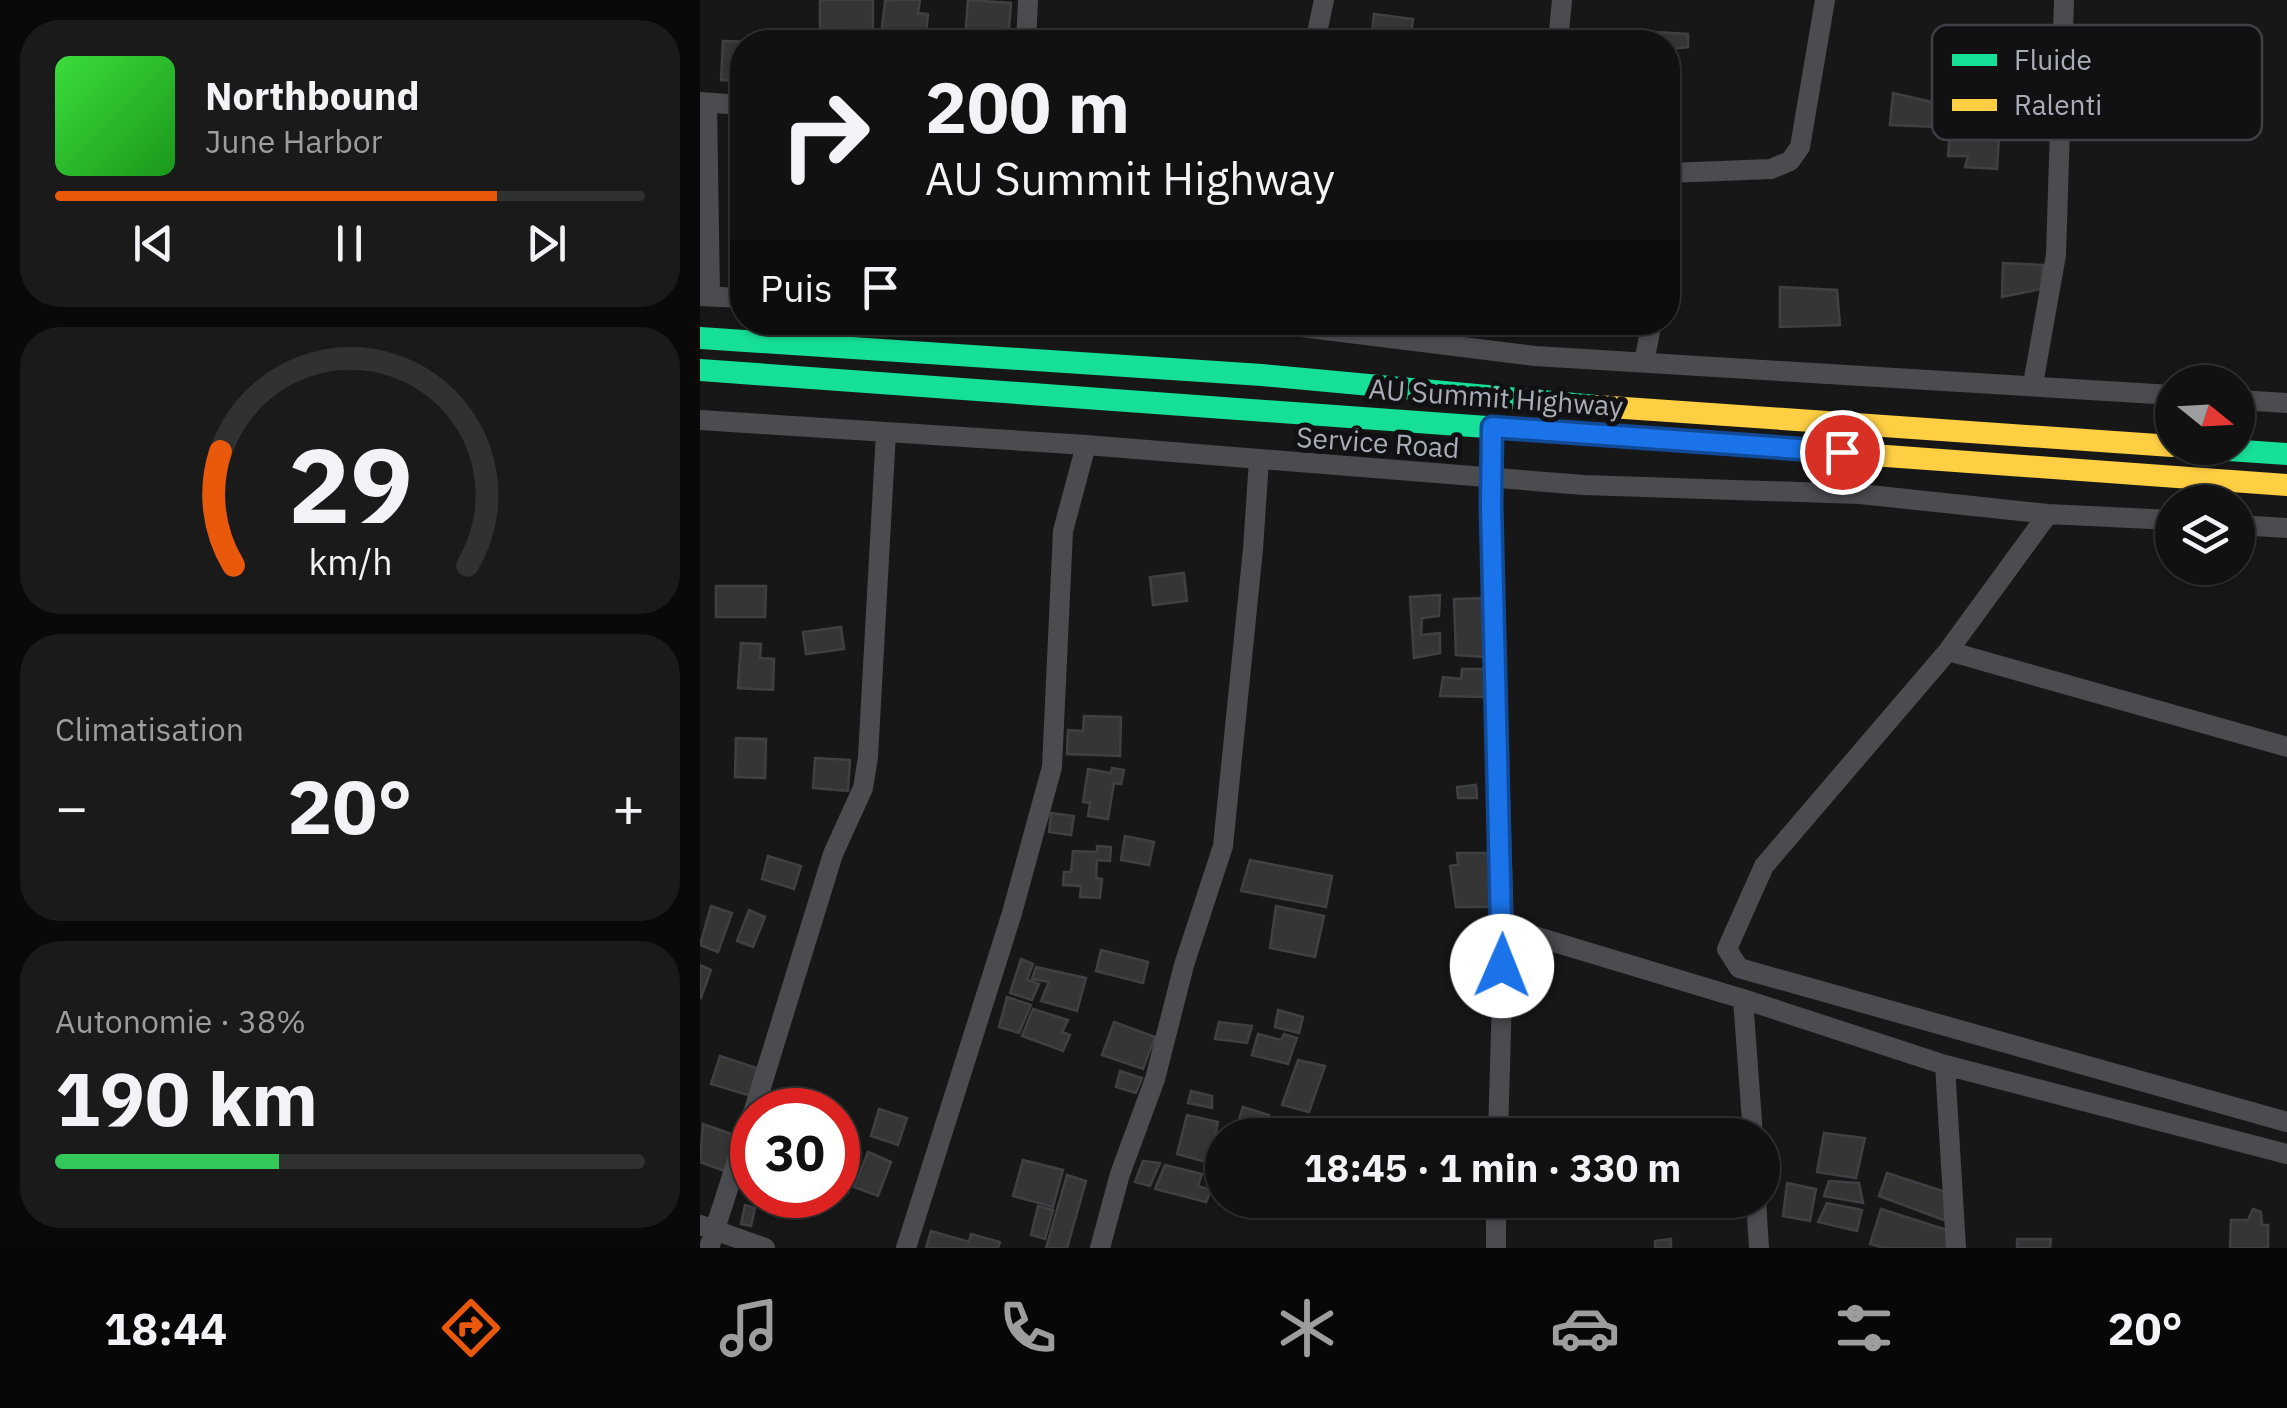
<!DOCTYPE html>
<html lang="fr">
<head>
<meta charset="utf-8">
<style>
	body { margin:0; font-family:"IBM Plex Sans",sans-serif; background:#1a1a1a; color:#f1f3f6; height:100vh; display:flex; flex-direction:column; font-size:38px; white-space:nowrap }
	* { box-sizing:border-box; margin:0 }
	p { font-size:32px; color:#9c9d9f }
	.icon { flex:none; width:55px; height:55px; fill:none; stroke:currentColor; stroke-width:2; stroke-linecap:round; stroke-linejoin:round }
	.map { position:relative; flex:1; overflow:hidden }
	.sheet { display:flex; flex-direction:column; gap:20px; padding:20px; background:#090909; width:700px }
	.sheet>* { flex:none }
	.top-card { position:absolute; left:30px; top:30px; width:950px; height:305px; border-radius:40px; box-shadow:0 2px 8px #0004,0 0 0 2px #303131; background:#111; color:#f1f3f6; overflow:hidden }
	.needle { width:65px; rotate:108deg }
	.tools { position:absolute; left:1455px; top:365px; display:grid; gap:20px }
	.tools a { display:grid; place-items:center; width:100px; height:100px; border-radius:50%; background:#111; box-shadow:0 2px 8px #0004,0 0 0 2px #303131; font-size:50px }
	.speed { position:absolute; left:30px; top:1088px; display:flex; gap:20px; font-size:50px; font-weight:700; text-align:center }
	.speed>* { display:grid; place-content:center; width:130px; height:130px; border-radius:50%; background:#111; box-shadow:0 2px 8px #0004,0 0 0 2px #303131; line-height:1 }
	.speed .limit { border:15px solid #d22; background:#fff; color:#111 }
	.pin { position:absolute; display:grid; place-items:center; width:85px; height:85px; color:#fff; margin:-42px; border:5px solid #fff; border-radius:50%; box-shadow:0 2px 10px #0007 }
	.me { position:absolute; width:110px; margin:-55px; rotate:1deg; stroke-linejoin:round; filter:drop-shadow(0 0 8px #0008) }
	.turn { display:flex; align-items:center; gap:35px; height:210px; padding:0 30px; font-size:45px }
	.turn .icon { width:130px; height:130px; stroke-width:2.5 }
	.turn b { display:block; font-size:70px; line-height:85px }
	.then { display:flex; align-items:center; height:95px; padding:0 30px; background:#0003; gap:20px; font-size:38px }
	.big { font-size:75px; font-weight:700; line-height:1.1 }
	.sheet .tile { flex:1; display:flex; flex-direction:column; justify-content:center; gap:15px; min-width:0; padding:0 35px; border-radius:40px; background:#1a1a1a }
	.sheet .dial { align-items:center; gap:0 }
	.dial svg { height:260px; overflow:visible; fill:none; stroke:#303131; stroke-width:7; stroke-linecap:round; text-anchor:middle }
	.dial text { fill:#f1f3f6; stroke:none }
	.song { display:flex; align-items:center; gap:30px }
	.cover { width:120px; height:120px; border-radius:15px; background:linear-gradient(135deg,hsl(120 70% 55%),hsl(120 70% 35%)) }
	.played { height:10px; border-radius:5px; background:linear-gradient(90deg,#ea580c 75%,#303131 75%) }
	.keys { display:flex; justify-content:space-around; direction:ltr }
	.heat { display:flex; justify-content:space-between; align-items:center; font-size:55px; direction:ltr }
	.charge { height:15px; border-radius:8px; background:linear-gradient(90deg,#34c759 38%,#303131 0) }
	.trip { position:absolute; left:505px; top:1118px; width:575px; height:100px; border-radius:50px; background:#111; box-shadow:0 2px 8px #0004,0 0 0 2px #303131; font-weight:700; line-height:100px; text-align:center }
	.dock { display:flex; height:160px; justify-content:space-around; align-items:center; background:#070707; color:#9c9d9f }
	.dock .icon { width:70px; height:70px }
	.dock .active { color:#ea580c }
	.dock b { font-size:45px; color:#f1f3f6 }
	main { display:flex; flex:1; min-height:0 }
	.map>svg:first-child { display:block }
	.building { fill:#353536; stroke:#3f4043; stroke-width:2.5 }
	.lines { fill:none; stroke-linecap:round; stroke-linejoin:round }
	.street { stroke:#4b4c50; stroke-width:20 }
	.fast { stroke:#16e098; stroke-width:22 }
	.slow { stroke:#ffcf43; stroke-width:22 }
	.route-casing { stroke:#114b97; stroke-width:25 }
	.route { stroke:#1a73e8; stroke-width:18 }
	.labels { text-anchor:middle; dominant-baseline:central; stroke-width:10; stroke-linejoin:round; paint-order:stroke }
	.street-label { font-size:28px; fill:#a8adb8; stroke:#111113 }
	.key { fill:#111113; stroke:#3e4045; stroke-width:2.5 }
	.key-label { font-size:28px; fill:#a8adb8 }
</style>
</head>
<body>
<main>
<section class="sheet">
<div class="tile">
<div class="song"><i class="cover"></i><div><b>Northbound</b><p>June Harbor</p></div></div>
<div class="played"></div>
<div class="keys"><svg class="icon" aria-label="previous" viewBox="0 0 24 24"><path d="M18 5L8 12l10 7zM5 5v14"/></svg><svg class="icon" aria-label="pause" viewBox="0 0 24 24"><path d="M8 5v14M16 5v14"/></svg><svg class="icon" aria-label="next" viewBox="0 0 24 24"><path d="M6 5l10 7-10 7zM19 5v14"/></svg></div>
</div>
<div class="tile dial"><svg viewBox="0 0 100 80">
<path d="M14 69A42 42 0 1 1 86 69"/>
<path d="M14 69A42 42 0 0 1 10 34" stroke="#ea580c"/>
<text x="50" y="56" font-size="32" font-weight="700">29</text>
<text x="50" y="72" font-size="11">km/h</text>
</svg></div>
<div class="tile"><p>Climatisation</p>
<div class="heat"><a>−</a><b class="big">20°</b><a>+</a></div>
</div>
<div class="tile"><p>Autonomie · 38%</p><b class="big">190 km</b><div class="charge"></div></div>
</section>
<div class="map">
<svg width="1587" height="1248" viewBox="0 0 1587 1248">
	<rect width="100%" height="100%" fill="#171717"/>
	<path class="building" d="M120,0H173V29L120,28Z
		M196,0H220L218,13L228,14L226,32L216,31L215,41L181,37L185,1Z
		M268,0L311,3L309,29L303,28L301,42L265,39Z
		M674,14L713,19L710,42H671Z
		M955,32L988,34V47L968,49V42H954Z
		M23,41L59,42H42V81L21,80Z
		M1193,93L1240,104L1237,127L1190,125Z
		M1274,117L1300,120L1297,169L1265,167L1268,156H1248L1250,132H1271Z
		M1303,263L1343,265L1341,289L1302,297Z
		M1080,287L1137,290L1140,325L1080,327Z
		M484,573L487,601L453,605L450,577Z
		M16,586H66L65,617H16Z
		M740,595L739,616L722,618L721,635L740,633V653L714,658L710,597Z
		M786,598L784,657L756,655L754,599Z
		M141,627L144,649L106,654L103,632Z
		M41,643L61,644L60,658L74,659L73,690L38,688Z
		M762,669H787L785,697L740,696L743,677L761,679Z
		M384,716L421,717L420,756L367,754L368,730L383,731Z
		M36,738L66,739L65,778L35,777Z
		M115,758L150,760L148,791L113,788Z
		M412,768L424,770L421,784L414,783L408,819L388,816L390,803L383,802L388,769L411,773Z
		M776,785L777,798H758L757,787Z
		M351,813L374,816L371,835L349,832Z
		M425,836L454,842L449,865L421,860Z
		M397,846L411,847L410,861L397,860L396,878L402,879L400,898L380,897L381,886L363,885L364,872H371L373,851L397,852Z
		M757,853H795V907H756L750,866L758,864Z
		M68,856L101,866L94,889L62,879Z
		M550,860L632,876L626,907L541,891Z
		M11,906L32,913L18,952L0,945Z
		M576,906L624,916L615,957L570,948Z
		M49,910L65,917L53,947L37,941Z
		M401,950L448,962L443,983L396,971Z
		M321,959L333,964L327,980L339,984L332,1000L310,993Z
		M0,965L11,970L1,998L0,997Z
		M336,967L386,978L377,1011L341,1001L349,982L332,979Z
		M307,997L331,1005L319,1033L299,1027Z
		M333,1009L368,1020L362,1032L370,1035L363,1051L322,1036Z
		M578,1010L603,1017L599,1033L575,1027Z
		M414,1022L455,1037L443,1069L402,1055Z
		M519,1022L552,1026L547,1043L515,1039Z
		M558,1034L581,1040L584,1034L597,1038L588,1064L552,1055Z
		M20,1056L60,1069L51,1096L11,1084Z
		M598,1060L625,1066L609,1112L582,1105Z
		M420,1071L442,1078L436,1093L416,1087Z
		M491,1091L512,1096V1108L488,1103Z
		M543,1107L569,1115L561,1135L534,1134Z
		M179,1109L207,1118L198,1145L171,1136Z
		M487,1115L518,1122L510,1163L477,1154Z
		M3,1124L37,1136L24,1171L0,1162Z
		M1124,1133L1165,1138L1156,1178L1117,1172Z
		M150,1149L161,1153L155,1170L144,1167Z
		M168,1152L191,1162L178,1196L154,1187Z
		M323,1160L363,1170L353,1207L313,1196Z
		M443,1161L460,1163L450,1186L435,1182Z
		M465,1165L502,1174L498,1186L511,1190L506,1202L455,1189Z
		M138,1171L152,1175L148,1193L139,1191L141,1183L138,1182Z
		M1187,1173L1252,1194L1244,1220L1179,1196Z
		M367,1175L386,1181L367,1248H346Z
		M1129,1181L1159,1183L1163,1203L1124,1196Z
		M1087,1183L1116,1189L1110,1221L1083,1216Z
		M1127,1203L1162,1210L1157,1231L1118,1222Z
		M45,1205L55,1208L51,1226L41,1224Z
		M338,1206L353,1210L345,1239L331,1235Z
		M1181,1209L1250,1231L1248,1248H1184L1170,1244Z
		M1553,1209L1561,1212L1562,1225H1568V1248H1530L1531,1220H1548Z
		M231,1231L269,1242L271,1234L300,1242L298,1248H226Z
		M971,1239V1248H955V1241Z
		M1317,1239H1351L1350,1248H1317Z"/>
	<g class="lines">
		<path class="street" d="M326,42L328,0
			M615,42L624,0
			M858,42L862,0
			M0,102L42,105
			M7,103L10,296
			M968,173L1071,169L1090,161L1100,147L1125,0
			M968,195L970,173
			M0,296L42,298
			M545,322L585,325L835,356L1472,395
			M944,362L952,322
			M1333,384L1356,255L1364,0
			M1538,400L1587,403
			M0,420L386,445L884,485L1160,494L1348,514L1472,520
			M792,427L791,505L804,927L798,1135
			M1538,525L1587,528
			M1248,651L1348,514
			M1587,747L1248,651L1064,866L1027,949L1039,968L1587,1122
			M804,927L1043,999L1245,1065L1587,1154
			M1043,999L1053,1135
			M1245,1065L1256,1248
			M54,1110L133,854L163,788L168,757L186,432
			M1056,1200L1059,1248
			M0,1225L65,1248
			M9,1248L52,1114
			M206,1248L312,913L352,767L363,531L386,445
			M400,1248L420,1174L455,1079L484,965L523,846L553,549L559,460
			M796,1248V1200"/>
		<path class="fast" d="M0,338L562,375L896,406
			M0,370L966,440
			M1499,448L1587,454"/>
		<path class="slow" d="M896,406L1472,446
			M966,440L1587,485"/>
	</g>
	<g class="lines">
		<g class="route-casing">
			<path id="route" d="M802,966L791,505L792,427L1142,452"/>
		</g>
		<use href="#route" class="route"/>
	</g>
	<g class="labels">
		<g class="street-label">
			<text transform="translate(796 397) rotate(4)">AU Summit Highway</text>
			<text transform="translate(678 442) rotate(4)">Service Road</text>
		</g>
	</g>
	<rect x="1232" y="25" width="330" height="115" rx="15" class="key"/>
	<rect x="1252" y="54" width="45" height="12" fill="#16e098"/>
	<rect x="1252" y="99" width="45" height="12" fill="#ffcf43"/>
	<g class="key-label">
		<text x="1314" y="70">Fluide</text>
		<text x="1314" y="115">Ralenti</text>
	</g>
</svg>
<div class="tools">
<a><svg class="needle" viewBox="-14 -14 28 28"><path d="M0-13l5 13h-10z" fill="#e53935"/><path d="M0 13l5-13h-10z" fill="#9c9d9f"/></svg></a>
<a><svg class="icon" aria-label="layers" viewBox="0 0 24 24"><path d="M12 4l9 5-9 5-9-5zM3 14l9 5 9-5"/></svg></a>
</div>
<div class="speed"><div class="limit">30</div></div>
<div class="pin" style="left:1142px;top:452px;background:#d93025"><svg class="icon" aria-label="arrive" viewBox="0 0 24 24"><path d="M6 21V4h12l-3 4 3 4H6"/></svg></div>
<svg class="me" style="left:802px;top:966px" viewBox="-20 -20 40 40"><circle r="19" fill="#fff"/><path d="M0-13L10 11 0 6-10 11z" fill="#1a73e8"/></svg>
<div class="trip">18:45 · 1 min · 330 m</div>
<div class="top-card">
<div class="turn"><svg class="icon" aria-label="right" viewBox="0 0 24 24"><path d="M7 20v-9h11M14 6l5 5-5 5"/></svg><div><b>200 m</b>AU Summit Highway</div></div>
<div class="then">Puis<svg class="icon" aria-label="arrive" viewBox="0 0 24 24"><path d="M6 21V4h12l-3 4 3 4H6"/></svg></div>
</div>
</div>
</main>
<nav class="dock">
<b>18:44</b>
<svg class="icon active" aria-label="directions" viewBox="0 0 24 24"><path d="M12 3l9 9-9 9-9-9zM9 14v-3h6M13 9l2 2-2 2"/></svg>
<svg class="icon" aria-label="music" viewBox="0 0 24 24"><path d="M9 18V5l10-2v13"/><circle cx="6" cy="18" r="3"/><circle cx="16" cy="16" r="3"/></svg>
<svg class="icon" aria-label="phone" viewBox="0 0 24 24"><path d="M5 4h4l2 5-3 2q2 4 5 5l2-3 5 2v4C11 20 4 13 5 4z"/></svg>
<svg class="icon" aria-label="climate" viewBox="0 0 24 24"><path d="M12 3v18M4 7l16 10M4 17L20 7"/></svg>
<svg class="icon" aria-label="car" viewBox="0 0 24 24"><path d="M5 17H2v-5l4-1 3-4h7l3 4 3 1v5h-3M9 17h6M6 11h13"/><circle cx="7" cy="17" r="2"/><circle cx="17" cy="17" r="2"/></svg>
<svg class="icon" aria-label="filters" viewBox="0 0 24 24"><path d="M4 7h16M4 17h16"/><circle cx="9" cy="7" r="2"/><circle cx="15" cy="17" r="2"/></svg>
<b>20°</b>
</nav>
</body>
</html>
